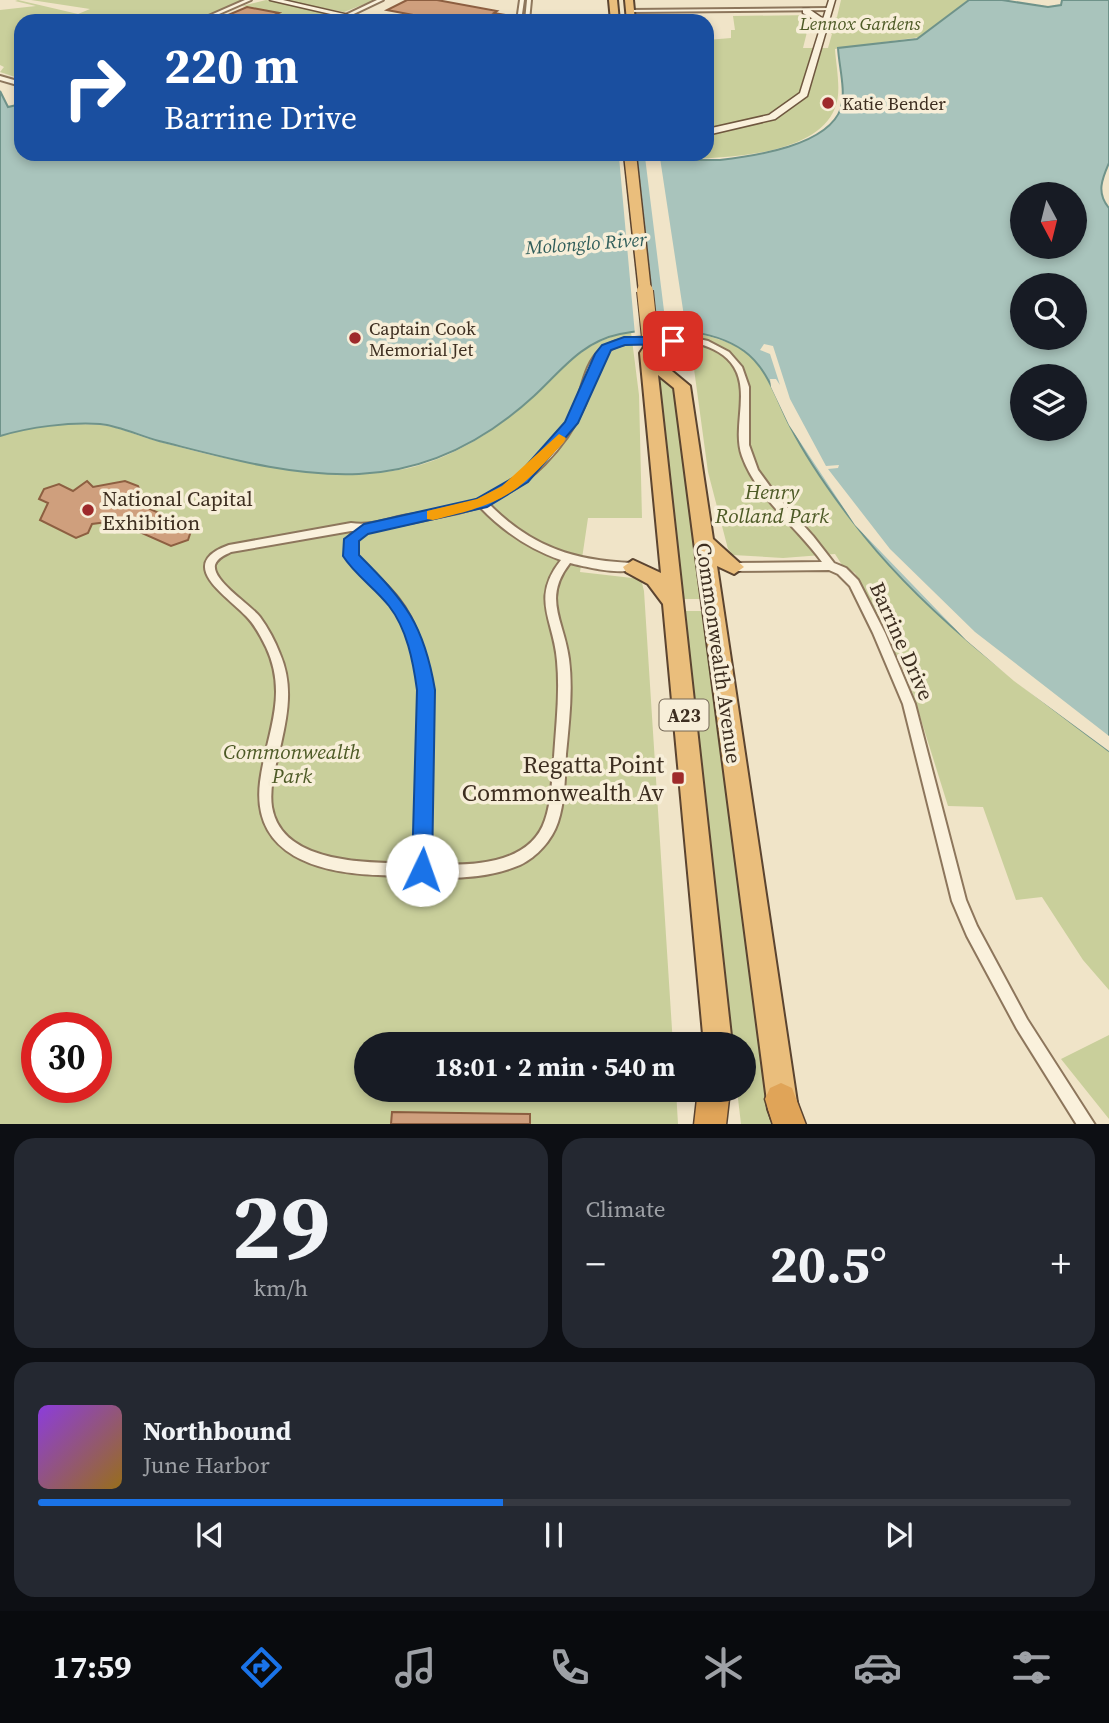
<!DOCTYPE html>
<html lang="en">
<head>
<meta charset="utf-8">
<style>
	body { margin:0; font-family:"Source Serif 4",serif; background:#242831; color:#f1f3f6; height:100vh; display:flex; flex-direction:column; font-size:26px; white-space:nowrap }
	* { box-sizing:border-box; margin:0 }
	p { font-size:23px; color:#9ea1a6 }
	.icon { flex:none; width:38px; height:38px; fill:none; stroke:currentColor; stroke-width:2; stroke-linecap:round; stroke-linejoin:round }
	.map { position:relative; height:1124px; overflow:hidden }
	.details { display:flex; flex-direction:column; gap:14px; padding:14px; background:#0d0f14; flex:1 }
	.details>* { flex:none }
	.top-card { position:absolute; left:14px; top:14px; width:700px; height:147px; border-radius:21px; box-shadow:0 4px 10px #0003; background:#1a4fa0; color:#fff; overflow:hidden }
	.needle { width:46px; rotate:173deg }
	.tools { position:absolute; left:1010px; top:182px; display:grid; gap:14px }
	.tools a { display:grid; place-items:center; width:77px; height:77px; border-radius:50%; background:#171b24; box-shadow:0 4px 10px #0003; font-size:35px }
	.speed { position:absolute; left:21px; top:1012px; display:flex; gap:14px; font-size:35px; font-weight:700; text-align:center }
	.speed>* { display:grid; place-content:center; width:91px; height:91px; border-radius:50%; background:#171b24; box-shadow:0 4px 10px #0003; line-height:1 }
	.speed .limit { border:10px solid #d22; background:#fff; color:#111 }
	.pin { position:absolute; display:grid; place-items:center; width:60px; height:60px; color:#fff; margin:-30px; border-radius:14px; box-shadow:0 4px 10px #0006 }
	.me { position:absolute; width:77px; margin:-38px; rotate:3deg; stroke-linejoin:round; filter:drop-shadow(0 0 5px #0008) }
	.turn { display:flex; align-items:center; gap:24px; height:147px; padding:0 35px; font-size:32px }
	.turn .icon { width:91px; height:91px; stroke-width:2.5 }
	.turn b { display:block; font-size:49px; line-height:60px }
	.big { font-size:52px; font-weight:700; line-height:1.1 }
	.details .card { flex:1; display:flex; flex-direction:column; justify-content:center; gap:10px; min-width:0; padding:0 24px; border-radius:21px; background:#242831 }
	.details .dial { align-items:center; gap:0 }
	.dial b { font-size:91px; line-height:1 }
	.song { display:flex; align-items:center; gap:21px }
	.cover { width:84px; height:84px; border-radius:10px; background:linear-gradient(135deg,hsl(270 70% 55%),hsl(40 70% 35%)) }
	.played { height:7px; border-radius:4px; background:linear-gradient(90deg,#1a73e8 45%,#363941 45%) }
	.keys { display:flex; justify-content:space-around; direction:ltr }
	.heat { display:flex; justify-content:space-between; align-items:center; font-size:38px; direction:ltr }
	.details .tiles { flex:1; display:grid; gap:14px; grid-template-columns:1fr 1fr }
	.card:last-child { grid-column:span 2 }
	.trip { position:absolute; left:354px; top:1032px; width:402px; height:70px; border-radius:35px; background:#171b24; box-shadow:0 4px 10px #0003; font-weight:700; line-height:70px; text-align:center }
	.tabs { display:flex; height:112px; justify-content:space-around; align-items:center; background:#090b0e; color:#9ea1a6 }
	.tabs .icon { width:49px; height:49px }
	.tabs .on { color:#1a73e8 }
	.tabs b { font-size:32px; color:#f1f3f6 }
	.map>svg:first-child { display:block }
	.green { fill:#c9cf9b; fill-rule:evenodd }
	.water { fill:#a9c4bc; stroke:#6f938a; stroke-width:2; fill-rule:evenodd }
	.pier { fill:#f0e4c8 }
	.building { fill:#cf9f7d; stroke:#8d5f41; stroke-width:2 }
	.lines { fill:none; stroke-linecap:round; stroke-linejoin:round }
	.minor-casing { stroke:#8d765c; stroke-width:4 }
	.secondary-casing { stroke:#6f573f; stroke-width:3 }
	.trunk-casing { stroke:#5b4430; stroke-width:4 }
	.motorway-casing { stroke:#5b4430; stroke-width:3 }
	.minor { fill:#faf1dc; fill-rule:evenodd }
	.secondary { fill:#faf1dc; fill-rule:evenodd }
	.trunk { fill:#eabe7c; fill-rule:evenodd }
	.motorway { fill:#e0a458; fill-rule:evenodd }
	.trunk-bridge-far1-casing { stroke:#5b4430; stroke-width:15; stroke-linecap:butt }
	.trunk-bridge-casing { stroke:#5b4430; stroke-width:18; stroke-linecap:butt }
	.trunk-bridge-far1 { stroke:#eabe7c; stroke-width:12 }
	.trunk-bridge { stroke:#eabe7c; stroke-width:16 }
	.route { fill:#1a73e8; stroke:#114b97; stroke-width:2 }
	.slow { fill:#f59e0b }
	.poi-dot { fill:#9e2a2b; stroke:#f7eed8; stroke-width:2.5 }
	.labels { text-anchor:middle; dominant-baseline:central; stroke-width:7; stroke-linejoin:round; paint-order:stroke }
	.far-park-label { font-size:18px; font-style:italic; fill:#4d5a26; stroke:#f7eed8 }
	.far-poi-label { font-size:18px; fill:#3d2e20; stroke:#f7eed8; text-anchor:start }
	.far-water-label { font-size:19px; font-style:italic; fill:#2f5d5a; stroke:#f7eed8 }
	.shield { fill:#f7eed8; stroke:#756857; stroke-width:2 }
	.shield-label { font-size:19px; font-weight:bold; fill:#3d2e20 }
	.park-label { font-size:21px; font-style:italic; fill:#4d5a26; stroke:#f7eed8 }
	.poi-label { font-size:21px; fill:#3d2e20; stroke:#f7eed8; text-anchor:start }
	.street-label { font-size:21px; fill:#3d2e20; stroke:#f7eed8 }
	.near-poi-label { font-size:24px; fill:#3d2e20; stroke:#f7eed8; text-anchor:end }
</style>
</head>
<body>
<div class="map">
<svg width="1109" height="1125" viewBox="0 0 1109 1125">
	<rect width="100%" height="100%" fill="#f0e4c8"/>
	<path class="green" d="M18,0L78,14L90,9L31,0H245L195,21H21V79L0,72L4,67L0,65V10L36,6L15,1Z
		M266,0L335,14L338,16L331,21L286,16L278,20L270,18L279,13L242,6Z
		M282,0H375L344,12Z
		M841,0H968L920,37L835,49C836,66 842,92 835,108C815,160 707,159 661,159L664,154H707V40L731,38V30H735L733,16L812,15L810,23L814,29L807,32L803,48H828L832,34L826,30L832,24V19L837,17Z
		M248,154H613L619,160L250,158L251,155Z
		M631,332L639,395L642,518H588L580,572L641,579L644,591L673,1045H366V1090H676L678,1124H0V436C30,427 68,422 100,425C115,426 131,433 146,438C175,446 204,454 234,460C286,470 339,477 392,471C438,465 481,440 516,412C558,379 574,342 631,332ZM37,1027H96V1087H37Z
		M689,332C708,336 728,340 744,351C773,372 791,429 809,460C883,581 997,668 1109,751V990L1083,960L1042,897L1016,900L983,807L948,806L908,678L855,573L842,565L835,554L783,558L733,555L728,549L708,472Z
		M657,372H673L703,599H682Z
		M684,611H704L773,1124H741L737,1090H744V1045H732Z
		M1109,1035V1119L1061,1059Z"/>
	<path class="water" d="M969,0H1002L1048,7L1061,5L1062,0H1109V163C1102,179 1096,193 1109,208V751C1018,683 922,613 853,522C830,492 807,459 790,426C777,401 768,368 744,351C712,328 657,326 620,334C581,342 561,371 534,396C484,442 426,471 359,474C291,477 223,457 159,441C140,436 120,426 100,424C69,422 30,427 0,436V91L8,107L21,104V154H223L241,159L720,160C754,156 828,146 841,108C846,91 839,66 838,48L917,39ZM1022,194H1074V247H1022ZM1022,285H1074V338H1022ZM1022,376H1074V429H1022Z"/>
	<path class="pier" d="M619,157H634L653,335H635Z
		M645,157L660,158L687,336L667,335Z
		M764,344L773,346L790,399L826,466L839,465L838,468L828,469L890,549L975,632L1109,736V751L1014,681L966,640L855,525L789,425L771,387L770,379H776L780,385L770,354L760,350Z"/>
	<path class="building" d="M407,0H437L497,11L494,13L512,16V21H445L387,10Z
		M247,7L279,13L261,21H214Z
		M87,481L93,487L125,481L138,486L142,495L139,504L192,528L188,540L171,546L115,521L92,524L88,533L76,538L40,520L48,503L39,499L44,489L59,484L73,491Z
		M392,1112L530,1114V1124H391Z"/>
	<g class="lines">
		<g class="minor-casing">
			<path id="minor" d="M245,0H251L203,21H197Z
				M377,0H383L339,21H333Z
				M520,0H524L521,21H517Z
				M527,0H531L529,21H525Z
				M829,8L831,10L630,12L628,11L630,10Z
				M0,76L21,82V86L0,80Z
				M651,337H690L708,341L729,352L742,367L749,387V445L758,470L777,496L813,536L834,563L846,568L858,580L885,633L915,704L966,900L977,926L1027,1019L1095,1125H1077L1017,1029L967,936L952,901L903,704L873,633L850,586L838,574L829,570L734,571L729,567L734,563L822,562C797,527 757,498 742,456C732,428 750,393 734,367C727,355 712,347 699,344C679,338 621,338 606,353C592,367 592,390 584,407C566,448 529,486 488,503C530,546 573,561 633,563L638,567C627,577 586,567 570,563C542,599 564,620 569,659C573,690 569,723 566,754C565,776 565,801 558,822C552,840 537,857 520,865C475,884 426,877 378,875C320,873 251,856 260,782C266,734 289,696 266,647C261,637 255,625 246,616C226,595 175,564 229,545L351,523C369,526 385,520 403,516C426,512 449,509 471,502C512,489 549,455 570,417C582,397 582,366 600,350C612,338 635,338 651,337ZM480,507C503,531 529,549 561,560C530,599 554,620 557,661C560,693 556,726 554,757C552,777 552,800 545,820C530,866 468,866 429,864L432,690C426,658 419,624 398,598C386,583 370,569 356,555L357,540L367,532L458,513ZM351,531H355L347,539L346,556C358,574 376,587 390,604C409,628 415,661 420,690L415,864C372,862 282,866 272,807C269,787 276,764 281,744C288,713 293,684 280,654C275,641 268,628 260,617C250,604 212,581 215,565C217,558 225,555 231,552Z"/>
		</g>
		<g class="secondary-casing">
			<path id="secondary" d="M270,0H283L375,21H361Z
				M829,0H835L807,96L775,119L707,135V129L769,115L800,93Z
				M803,9H809L822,18L815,20L803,13Z"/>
		</g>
		<g class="trunk-casing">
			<path id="trunk" d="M609,0H617L619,21H611Z
				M625,0H633L635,21H627Z
				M651,342L659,347L661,362L690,386L713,539L744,567L734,574L717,566L798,1109L794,1120L783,1124L772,1120L768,1109L674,388L658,375L732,1045H704L663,604L648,584L626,572L623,567L633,560L661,573L640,353L646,344Z"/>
		</g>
		<g class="motorway-casing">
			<path id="motorway" d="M781,1083L792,1088L806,1125H773L765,1099L770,1088Z
				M698,1090H730L726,1125H694Z"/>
		</g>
		<use href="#minor" class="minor"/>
		<use href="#secondary" class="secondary"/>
		<use href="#trunk" class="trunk"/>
		<use href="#motorway" class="motorway"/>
		<g class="trunk-bridge-far1-casing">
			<path id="trunk-bridge-far1" d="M630,154L645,292"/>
		</g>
		<g class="trunk-bridge-casing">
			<path id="trunk-bridge" d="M645,291L651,347"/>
		</g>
		<use href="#trunk-bridge-far1" class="trunk-bridge-far1"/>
		<use href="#trunk-bridge" class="trunk-bridge"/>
	</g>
	<path class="route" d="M624,337H673L679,341L673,344L625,345L611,350L578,423L528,482L487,507L368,534L359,541V555C405,601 424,624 435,690L432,870L429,877L422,880L415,877L412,870L417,690C413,661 407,629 389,606C375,588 355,575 343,556L344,539L364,524L476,499L518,475L565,422L595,354L602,345Z"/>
	<path class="slow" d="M559,434L566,438L564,442C515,496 504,503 433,520L427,519V511L477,499L502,486Z"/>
	<g class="poi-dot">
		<circle cx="828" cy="103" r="7"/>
		<circle cx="355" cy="338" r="7"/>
		<circle cx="88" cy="510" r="7"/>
		<rect x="671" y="771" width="14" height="14" rx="3.5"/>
	</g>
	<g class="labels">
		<g class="far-park-label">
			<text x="860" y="23">Lennox Gardens</text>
		</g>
		<g class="far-poi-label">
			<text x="842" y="103">Katie Bender</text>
			<text x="369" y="328">Captain Cook<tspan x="369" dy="21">Memorial Jet</tspan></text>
		</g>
		<g class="far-water-label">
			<text transform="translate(586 243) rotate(-4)">Molonglo River</text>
		</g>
		<rect class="shield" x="659.5" y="699.5" width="49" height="31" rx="5"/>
		<g class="shield-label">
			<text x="684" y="715">A23</text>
		</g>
		<g class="park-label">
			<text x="772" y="491">Henry<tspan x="772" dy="24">Rolland Park</tspan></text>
			<text x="292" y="751">Commonwealth<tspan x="292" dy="24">Park</tspan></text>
		</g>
		<g class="poi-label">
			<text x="102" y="498">National Capital<tspan x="102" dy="24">Exhibition</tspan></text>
		</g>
		<g class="street-label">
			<text transform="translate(902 641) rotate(66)">Barrine Drive</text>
			<text transform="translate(719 653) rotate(82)">Commonwealth Avenue</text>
		</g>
		<g class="near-poi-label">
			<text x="664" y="764">Regatta Point<tspan x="664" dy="28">Commonwealth Av</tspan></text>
		</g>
	</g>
</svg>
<div class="tools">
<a><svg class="needle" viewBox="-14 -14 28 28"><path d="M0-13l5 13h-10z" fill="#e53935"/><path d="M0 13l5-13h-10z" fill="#9ea1a6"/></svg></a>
<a><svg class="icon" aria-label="search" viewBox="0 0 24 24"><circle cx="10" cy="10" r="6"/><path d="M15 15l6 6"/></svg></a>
<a><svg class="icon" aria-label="layers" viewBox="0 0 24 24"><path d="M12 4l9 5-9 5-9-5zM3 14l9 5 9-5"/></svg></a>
</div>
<div class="speed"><div class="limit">30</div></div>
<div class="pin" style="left:673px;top:341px;background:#d93025"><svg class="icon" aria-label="arrive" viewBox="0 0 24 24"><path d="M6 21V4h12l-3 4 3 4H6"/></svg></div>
<svg class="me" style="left:422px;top:870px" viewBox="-20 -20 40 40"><circle r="19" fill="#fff"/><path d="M0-13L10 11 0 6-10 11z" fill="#1a73e8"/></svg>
<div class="trip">18:01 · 2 min · 540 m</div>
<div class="top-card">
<div class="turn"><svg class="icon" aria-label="right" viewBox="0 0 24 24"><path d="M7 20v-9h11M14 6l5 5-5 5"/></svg><div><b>220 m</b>Barrine Drive</div></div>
</div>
</div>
<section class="details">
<div class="tiles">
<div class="card dial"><b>29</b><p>km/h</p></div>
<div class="card"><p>Climate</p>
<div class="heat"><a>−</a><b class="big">20.5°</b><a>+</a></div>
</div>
<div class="card">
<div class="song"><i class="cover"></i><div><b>Northbound</b><p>June Harbor</p></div></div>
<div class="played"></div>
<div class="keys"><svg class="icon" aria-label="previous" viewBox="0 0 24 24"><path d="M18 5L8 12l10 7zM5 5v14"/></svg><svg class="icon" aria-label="pause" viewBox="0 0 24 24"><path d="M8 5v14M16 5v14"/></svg><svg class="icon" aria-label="next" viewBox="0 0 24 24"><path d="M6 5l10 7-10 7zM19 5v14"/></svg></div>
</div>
</div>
</section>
<nav class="tabs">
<b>17:59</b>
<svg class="icon on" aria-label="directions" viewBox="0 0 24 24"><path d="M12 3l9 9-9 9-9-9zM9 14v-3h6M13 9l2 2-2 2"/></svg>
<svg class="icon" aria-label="music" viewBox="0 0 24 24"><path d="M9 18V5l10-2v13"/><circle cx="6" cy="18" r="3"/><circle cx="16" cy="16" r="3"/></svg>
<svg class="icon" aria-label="phone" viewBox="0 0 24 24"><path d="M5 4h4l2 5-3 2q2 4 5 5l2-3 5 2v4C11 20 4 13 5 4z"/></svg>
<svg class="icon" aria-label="climate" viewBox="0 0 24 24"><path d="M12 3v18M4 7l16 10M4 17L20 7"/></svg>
<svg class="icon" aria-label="car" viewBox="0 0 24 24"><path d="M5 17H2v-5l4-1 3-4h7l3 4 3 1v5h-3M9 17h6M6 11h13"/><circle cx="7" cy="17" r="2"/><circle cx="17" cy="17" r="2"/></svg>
<svg class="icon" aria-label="filters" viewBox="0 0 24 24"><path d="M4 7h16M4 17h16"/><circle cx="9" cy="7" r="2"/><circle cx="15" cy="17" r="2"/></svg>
</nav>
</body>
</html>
